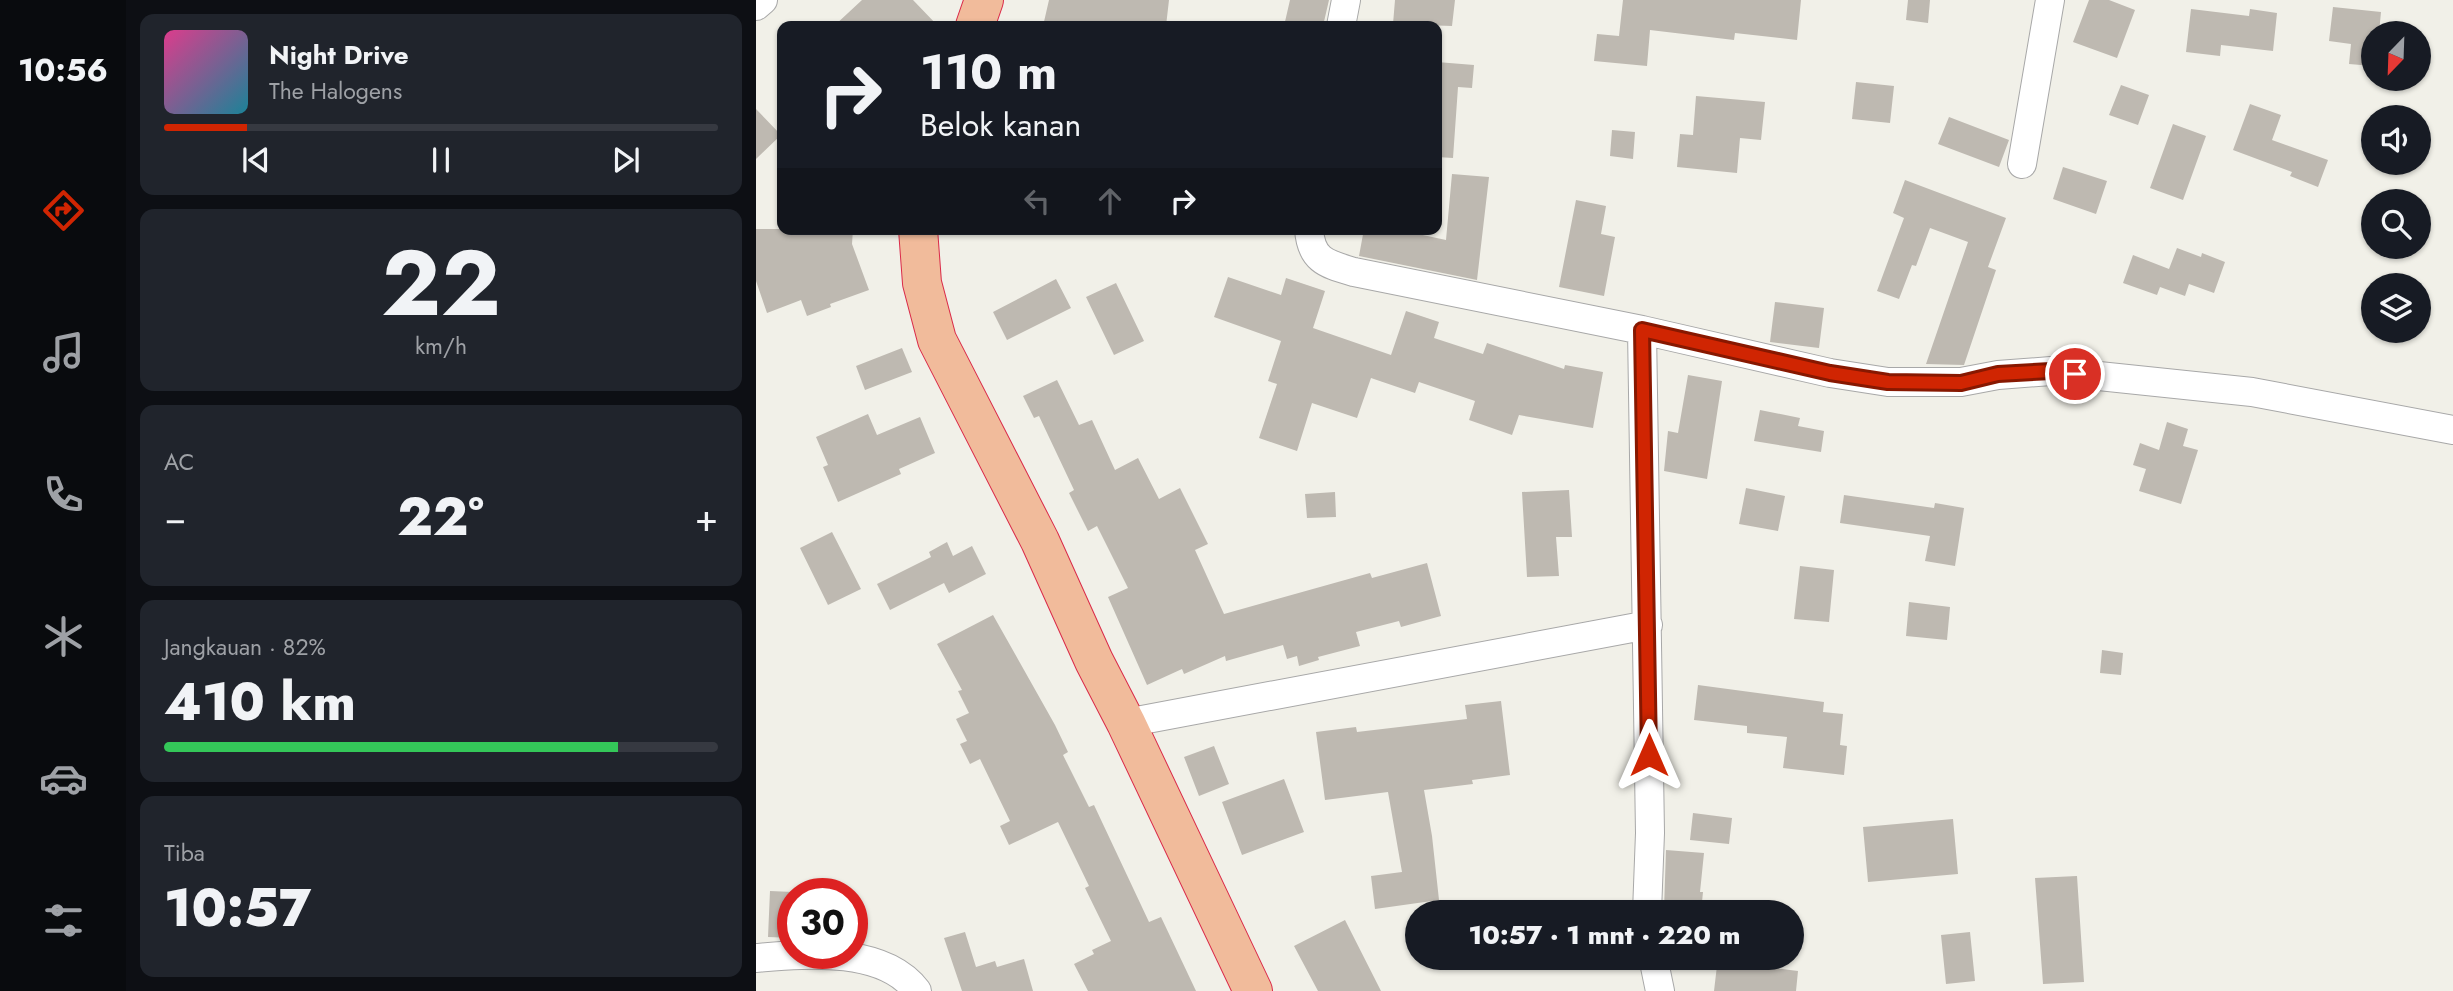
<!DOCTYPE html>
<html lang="id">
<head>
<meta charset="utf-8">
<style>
	body { margin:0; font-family:Jost,sans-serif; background:#20242c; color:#f1f3f6; height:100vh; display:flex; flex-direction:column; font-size:26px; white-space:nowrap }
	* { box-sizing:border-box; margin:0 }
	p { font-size:23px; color:#9ea1a6 }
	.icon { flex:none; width:38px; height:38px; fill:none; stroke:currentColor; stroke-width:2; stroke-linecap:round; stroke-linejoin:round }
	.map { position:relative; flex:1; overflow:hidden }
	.side { display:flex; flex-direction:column; gap:14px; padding:14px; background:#0d0f14; width:630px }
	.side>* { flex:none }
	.top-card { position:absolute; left:21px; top:21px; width:665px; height:214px; border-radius:14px; box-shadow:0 2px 5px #0004; background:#171b24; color:#f1f3f6; overflow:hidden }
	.needle { width:46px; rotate:203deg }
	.controls { position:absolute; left:1605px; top:21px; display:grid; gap:14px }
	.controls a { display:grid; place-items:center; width:70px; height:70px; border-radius:50%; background:#171b24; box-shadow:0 2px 5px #0004; font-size:35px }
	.speed { position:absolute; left:21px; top:878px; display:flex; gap:14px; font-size:35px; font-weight:700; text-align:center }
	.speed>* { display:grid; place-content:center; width:91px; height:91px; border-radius:50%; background:#171b24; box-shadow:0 2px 5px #0004; line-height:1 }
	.speed .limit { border:10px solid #d22; background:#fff; color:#111 }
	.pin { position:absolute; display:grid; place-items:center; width:60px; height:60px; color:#fff; margin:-30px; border:4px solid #fff; border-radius:50%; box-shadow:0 2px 7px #0007 }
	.me { position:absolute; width:77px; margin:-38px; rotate:0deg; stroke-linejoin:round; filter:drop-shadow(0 0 5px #0008) }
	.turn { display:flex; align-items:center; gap:24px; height:147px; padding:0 28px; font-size:32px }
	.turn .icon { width:91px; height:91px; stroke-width:2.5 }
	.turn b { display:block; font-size:49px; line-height:60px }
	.lanes { display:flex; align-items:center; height:66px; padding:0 28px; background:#0003; justify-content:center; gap:35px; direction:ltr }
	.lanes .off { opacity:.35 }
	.big { font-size:52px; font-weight:800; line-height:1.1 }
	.side .tile { flex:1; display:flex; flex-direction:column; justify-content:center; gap:10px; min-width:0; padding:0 24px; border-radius:14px; background:#20242c }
	.side .dial { align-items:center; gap:0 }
	.dial b { font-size:91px; line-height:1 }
	.song { display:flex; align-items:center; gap:21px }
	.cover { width:84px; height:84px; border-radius:10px; background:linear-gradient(135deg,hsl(330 70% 55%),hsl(190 70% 35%)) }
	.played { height:7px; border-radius:4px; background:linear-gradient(90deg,#d02502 15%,#363941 15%) }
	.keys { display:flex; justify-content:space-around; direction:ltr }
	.heat { display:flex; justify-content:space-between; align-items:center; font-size:38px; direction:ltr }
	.charge { height:10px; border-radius:5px; background:linear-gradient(90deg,#34c759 82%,#363941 0) }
	.trip { position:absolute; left:649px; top:900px; width:399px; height:70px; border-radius:35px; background:#171b24; box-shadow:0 2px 5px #0004; font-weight:800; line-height:70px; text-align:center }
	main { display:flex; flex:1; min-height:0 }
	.dock { display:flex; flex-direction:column; width:126px; justify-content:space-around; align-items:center; background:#090b0e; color:#9ea1a6 }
	.dock .icon { width:49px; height:49px }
	.dock .selected { color:#d02502 }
	.dock b { font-size:32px; color:#f1f3f6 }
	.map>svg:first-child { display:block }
	.building { fill:#beb9b1 }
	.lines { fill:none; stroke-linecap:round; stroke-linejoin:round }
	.minor-casing { stroke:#a8a8a8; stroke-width:30 }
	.trunk-casing { stroke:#da2a49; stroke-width:40 }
	.minor { stroke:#fff; stroke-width:28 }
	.trunk { stroke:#f1bb9b; stroke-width:38 }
	.route-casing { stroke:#871801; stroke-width:18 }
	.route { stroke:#d02502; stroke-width:12 }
</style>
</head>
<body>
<main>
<nav class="dock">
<b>10:56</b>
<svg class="icon selected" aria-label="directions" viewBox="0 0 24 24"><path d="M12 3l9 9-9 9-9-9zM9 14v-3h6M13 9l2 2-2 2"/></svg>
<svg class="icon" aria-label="music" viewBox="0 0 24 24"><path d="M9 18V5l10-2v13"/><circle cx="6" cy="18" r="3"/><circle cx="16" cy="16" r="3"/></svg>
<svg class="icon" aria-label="phone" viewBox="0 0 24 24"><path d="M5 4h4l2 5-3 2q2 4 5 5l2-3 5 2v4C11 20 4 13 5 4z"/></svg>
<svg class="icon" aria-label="climate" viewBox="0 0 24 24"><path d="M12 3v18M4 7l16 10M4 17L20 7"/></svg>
<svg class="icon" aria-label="car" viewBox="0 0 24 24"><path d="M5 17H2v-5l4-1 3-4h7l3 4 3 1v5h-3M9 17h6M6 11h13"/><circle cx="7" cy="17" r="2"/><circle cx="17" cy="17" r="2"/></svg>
<svg class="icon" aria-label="filters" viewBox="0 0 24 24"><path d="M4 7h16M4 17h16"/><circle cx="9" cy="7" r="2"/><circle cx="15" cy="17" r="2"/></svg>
</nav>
<section class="side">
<div class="tile">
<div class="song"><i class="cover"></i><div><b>Night Drive</b><p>The Halogens</p></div></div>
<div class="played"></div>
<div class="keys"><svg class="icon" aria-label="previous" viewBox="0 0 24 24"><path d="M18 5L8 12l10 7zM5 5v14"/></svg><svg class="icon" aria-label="pause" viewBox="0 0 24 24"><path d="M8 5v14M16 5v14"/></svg><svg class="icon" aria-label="next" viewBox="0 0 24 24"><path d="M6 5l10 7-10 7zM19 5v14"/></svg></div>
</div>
<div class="tile dial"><b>22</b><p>km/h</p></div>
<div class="tile"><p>AC</p>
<div class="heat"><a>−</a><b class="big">22°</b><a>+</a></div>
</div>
<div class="tile"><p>Jangkauan · 82%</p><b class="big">410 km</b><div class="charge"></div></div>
<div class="tile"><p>Tiba</p><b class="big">10:57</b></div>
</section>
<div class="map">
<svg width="1697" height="991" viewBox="0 0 1697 991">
	<rect width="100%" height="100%" fill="#f1f0e8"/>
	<path class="building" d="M106,0H157L182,26H78Z
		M293,0H413L410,26H287Z
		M534,0H573L567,26H528Z
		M639,0H699L696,26L637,24Z
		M867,0H1045L1041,40L979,33L978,40L894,30L891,66L838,61L841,34L863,36Z
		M1152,0H1174L1172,23L1150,20Z
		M1333,0H1353L1379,10L1361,58L1317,42Z
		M1577,7L1625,12L1623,33H1617V66L1593,64L1595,44L1573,41Z
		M1435,9L1493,16L1494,9L1521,13L1517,51L1465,45L1464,56L1430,52Z
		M681,62L718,65L716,88L702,87L697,158L681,157Z
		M1100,82L1138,86L1134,123L1096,119Z
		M1365,85L1393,95L1382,125L1353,115Z
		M940,96L1009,102L1005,140L984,138L981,173L921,167L924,134L937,135Z
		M1494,104L1525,115L1516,140L1572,160L1562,187L1534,176L1536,172L1477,150Z
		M0,109L25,135L0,159Z
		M1193,117L1253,140L1243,167L1182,144Z
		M1417,124L1450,136L1427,200L1394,188Z
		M856,130L879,132L877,159L854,156Z
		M1307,167L1351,181L1340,214L1297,199Z
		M696,174L733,177L721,280L603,256L608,229H639L690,240Z
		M1149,180L1250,218L1232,267L1240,270L1208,365L1170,364L1212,242L1174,228L1160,266L1156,265L1143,299L1121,291L1148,218L1137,213Z
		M820,200L850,206L845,234L859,237L848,296L803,287Z
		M0,229H97L96,244L113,290L74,304L75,307L51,316L45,300L11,313L0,281Z
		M1421,248L1445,257L1446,253L1469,262L1458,293L1433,284L1429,296L1404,287L1401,295L1367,283L1377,255L1413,269Z
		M472,277L525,295L530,278L569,291L557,328L635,355L650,311L683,322L678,338L727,354L731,343L808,369L809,365L847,372L837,428L763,415L756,435L713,420L719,401L663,382L659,393L615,378L601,418L556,403L541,451L503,438L521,384L512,381L525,341L458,317Z
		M300,279L315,308L251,340L237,312Z
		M360,283L388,341L358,355L330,297Z
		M1019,302L1068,308L1063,348L1014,342Z
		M146,348L156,372L109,390L100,366Z
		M932,375L966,381L951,479L908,471L912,431L922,433Z
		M301,380L323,425L336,420L359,470L382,458L403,499L424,488L452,544L439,550L468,614L614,573L616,578L671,563L685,616L645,627L643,621L600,632L604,646L562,657L563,660L543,666L541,656L531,659L527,645L470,661L469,656L428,674L426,669L391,685L352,597L372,588L341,526L332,531L313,493L318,490L283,416L278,418L267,396Z
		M1004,410L1044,418L1042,426L1068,431L1065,452L998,441Z
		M112,414L121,435L164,417L179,453L143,469L145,474L82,502L67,467L72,465L60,437Z
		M1411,422L1432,429L1427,446L1442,450L1425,504L1383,491L1390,469L1377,465L1384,443L1403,450Z
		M990,488L1029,496L1022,531L983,524Z
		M813,490L816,537H800L803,576L771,577L766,492Z
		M579,492L580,517L551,518L549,494Z
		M1088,495L1178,508L1179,503L1208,508L1199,566L1169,561L1174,536L1084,523Z
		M76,532L105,589L72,605L44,548Z
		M191,542L197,556L216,546L230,574L193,593L188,583L134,610L121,584L175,557L173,552Z
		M1044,566L1078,570L1073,622L1038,619Z
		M1153,602L1194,607L1191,640L1150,636Z
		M237,615L299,725L312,752L307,755L333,807L338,805L393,922L405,917L440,991H332L318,964L338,954L336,950L355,941L329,888L333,886L302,822L253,845L244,826L254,821L224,759L214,764L204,744L211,741L200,719L213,713L202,691L206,690L181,644Z
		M1346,650L1367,653L1365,675L1344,673Z
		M942,685L1068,702L1067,712L1087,714L1084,745L1091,746L1088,775L1027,768L1031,737L991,733V726L938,720Z
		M745,701L754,775L716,780L717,784L668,790L676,836L683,900L619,909L615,876L646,872L632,792L569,800L560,732L600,727L601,732L711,719L709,705Z
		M458,746L473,784L443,796L428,757Z
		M528,779L548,832L486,855L466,802Z
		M937,813L976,818L973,844L934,840Z
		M1197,819L1202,874L1112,882L1107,827Z
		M910,850L948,853L944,892H947L945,912L908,909Z
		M1321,876L1328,982L1287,984L1279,878Z
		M14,891L37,892V938L12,937Z
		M589,920L625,991H562L538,946Z
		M209,932L220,967L239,961L241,967L268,959L277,991H206L188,938Z
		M1214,932L1219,981L1190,984L1185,935Z
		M962,957H997L996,965L1042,971L1040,991H958Z"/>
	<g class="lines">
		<g class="minor-casing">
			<path id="minor" d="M0,6L7,0
				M585,26L590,0
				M1266,164L1294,0
				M553,229C555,261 571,264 598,272L886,330L1074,373L1132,382H1205L1242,375L1295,371L1496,392L1697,430
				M886,330L894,833L891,912
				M370,723L892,625
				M897,957L904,991
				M0,958C49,954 127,946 161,991"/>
		</g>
		<g class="trunk-casing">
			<path id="trunk" d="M219,26L228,0
				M162,229L166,283L181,340L284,541L338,661L370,723L497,991"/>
		</g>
		<use href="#minor" class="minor"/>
		<use href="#trunk" class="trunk"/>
	</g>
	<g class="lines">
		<g class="route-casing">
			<path id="route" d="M893,755L886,330L1074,373L1132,382L1205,383L1242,374L1295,371L1319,374"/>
		</g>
		<use href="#route" class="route"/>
	</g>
</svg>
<div class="controls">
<a><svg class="needle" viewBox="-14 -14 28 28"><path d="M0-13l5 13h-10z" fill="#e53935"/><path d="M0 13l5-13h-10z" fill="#9ea1a6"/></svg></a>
<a><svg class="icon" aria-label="sound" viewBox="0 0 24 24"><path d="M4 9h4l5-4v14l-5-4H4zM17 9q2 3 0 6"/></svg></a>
<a><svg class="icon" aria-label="search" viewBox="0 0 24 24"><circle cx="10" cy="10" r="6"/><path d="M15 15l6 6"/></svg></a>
<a><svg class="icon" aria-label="layers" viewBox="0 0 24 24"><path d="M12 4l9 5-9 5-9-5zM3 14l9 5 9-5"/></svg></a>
</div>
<div class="speed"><div class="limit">30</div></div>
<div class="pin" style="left:1319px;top:374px;background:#d93025"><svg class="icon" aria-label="arrive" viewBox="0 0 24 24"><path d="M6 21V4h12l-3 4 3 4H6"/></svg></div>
<svg class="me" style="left:893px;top:755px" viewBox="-20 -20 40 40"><path d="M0-17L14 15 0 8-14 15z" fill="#d02502" stroke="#fff" stroke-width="4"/></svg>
<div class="trip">10:57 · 1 mnt · 220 m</div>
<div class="top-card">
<div class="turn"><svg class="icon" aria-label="right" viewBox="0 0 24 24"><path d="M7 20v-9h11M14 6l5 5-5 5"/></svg><div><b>110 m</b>Belok kanan</div></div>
<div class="lanes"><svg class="icon off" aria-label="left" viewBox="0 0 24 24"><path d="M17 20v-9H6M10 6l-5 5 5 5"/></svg><svg class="icon off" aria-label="ahead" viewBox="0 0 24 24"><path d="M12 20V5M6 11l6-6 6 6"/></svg><svg class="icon" aria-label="right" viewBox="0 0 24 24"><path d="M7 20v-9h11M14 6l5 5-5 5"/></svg></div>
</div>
</div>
</main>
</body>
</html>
